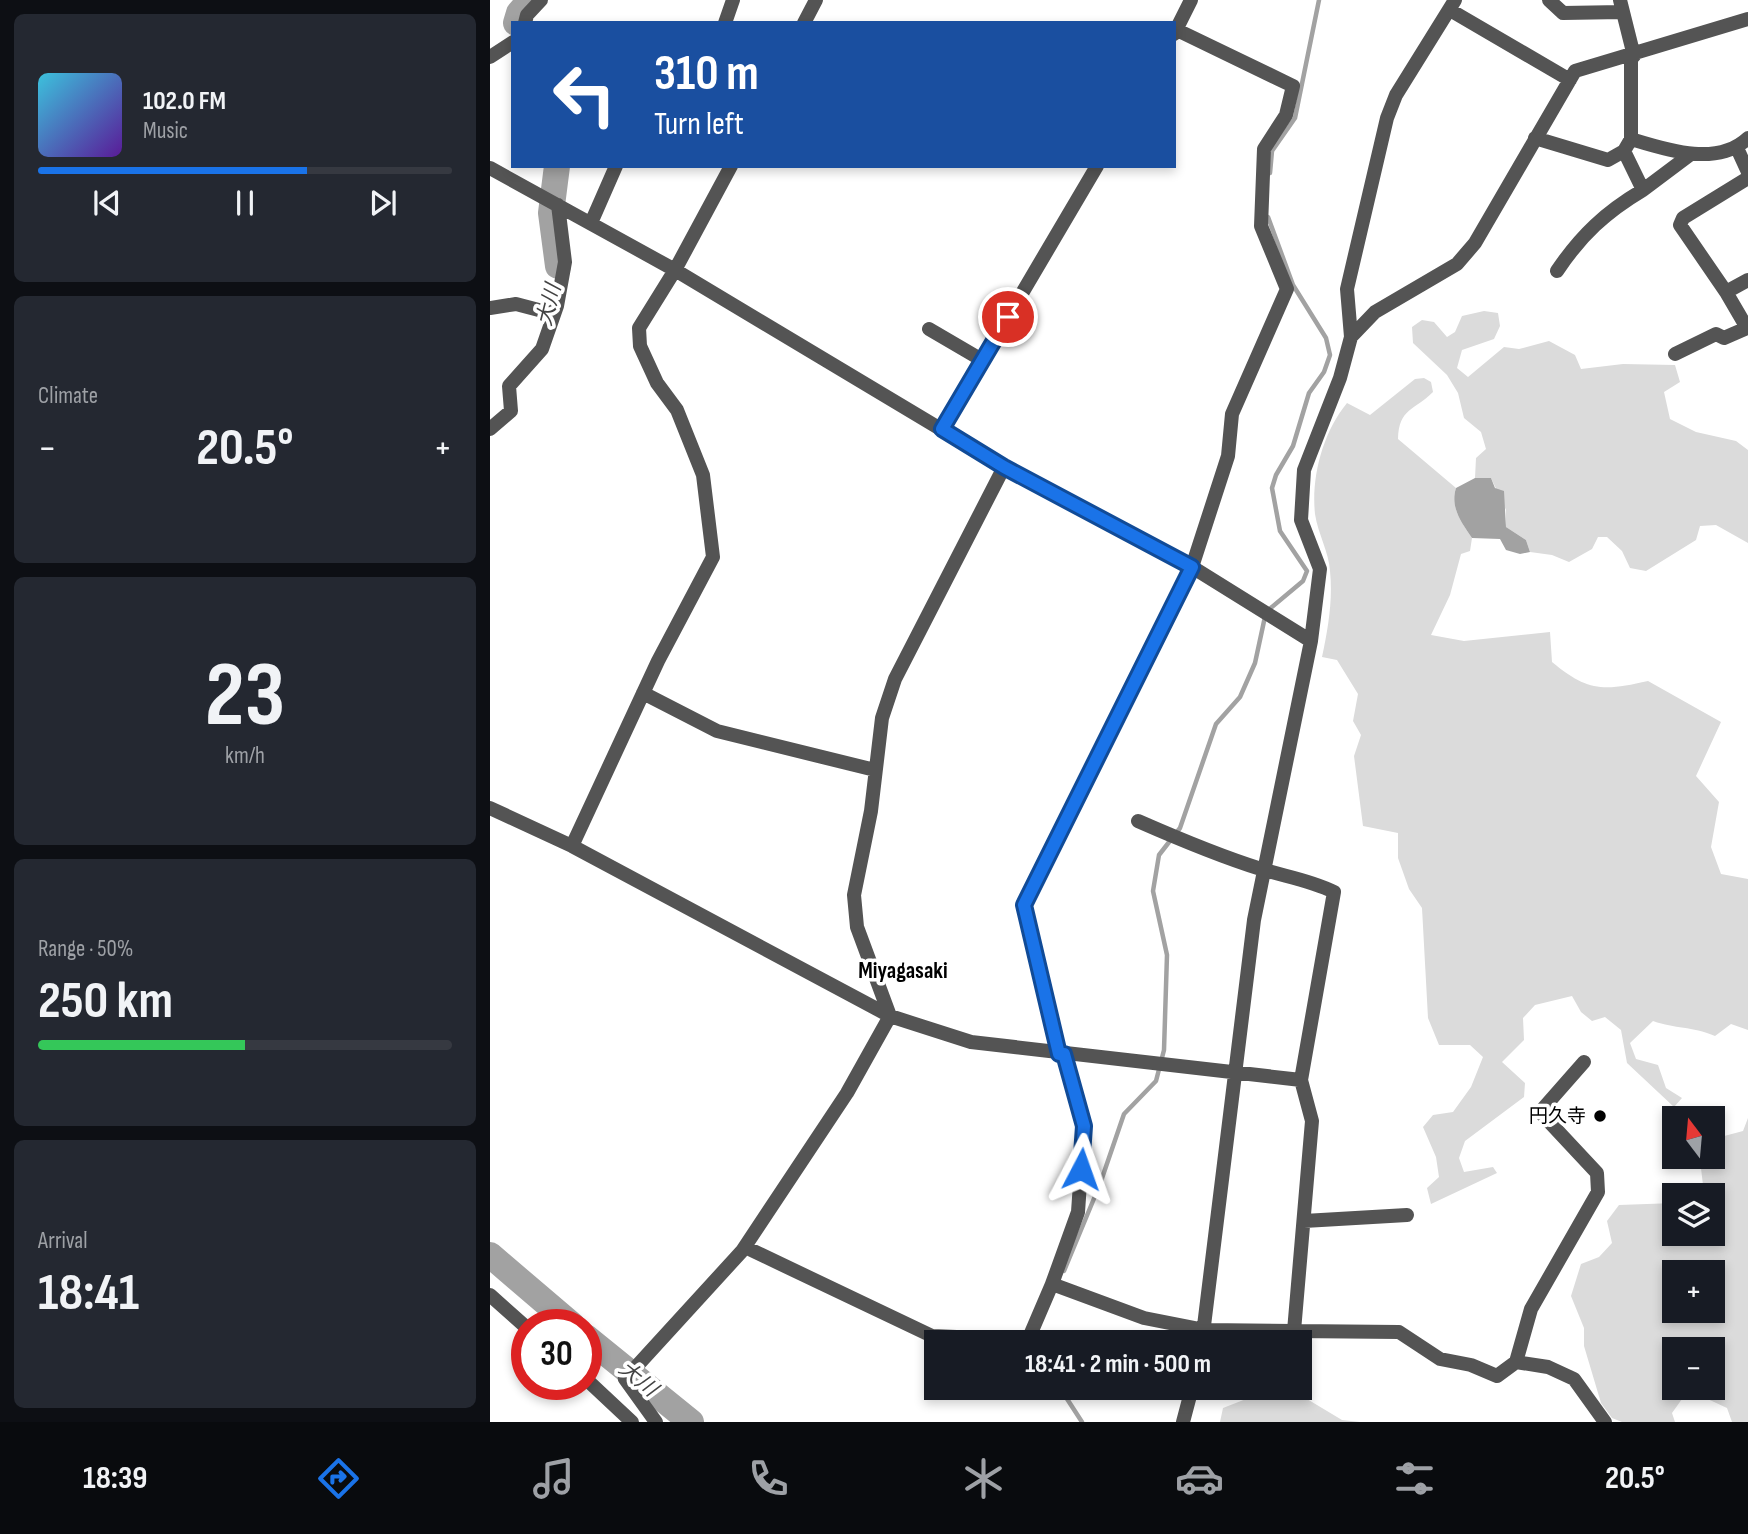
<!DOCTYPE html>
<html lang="en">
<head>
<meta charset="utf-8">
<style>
	body { margin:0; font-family:"Sofia Sans Condensed","Noto Sans JP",sans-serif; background:#242831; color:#f1f3f6; height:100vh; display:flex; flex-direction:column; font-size:26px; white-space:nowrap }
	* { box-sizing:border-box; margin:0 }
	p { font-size:23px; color:#9ea1a6 }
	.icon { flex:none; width:38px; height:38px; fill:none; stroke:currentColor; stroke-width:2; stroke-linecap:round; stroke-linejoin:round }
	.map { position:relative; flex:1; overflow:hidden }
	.drawer { display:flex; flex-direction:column; gap:14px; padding:14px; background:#0d0f14; width:490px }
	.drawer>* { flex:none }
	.hud { position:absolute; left:21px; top:21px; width:665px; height:147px; border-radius:0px; box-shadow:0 4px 10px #0003; background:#1a4fa0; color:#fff; overflow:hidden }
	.needle { width:46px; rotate:344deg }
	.controls { position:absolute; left:1172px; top:1106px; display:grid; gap:14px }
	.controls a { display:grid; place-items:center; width:63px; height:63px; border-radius:0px; background:#171b24; box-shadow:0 4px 10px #0003; font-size:35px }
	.speed { position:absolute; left:21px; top:1309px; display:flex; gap:14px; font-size:35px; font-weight:700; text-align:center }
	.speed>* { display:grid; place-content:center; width:91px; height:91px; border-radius:50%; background:#171b24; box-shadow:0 4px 10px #0003; line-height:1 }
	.speed .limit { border:10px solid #d22; background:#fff; color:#111 }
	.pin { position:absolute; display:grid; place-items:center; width:60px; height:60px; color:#fff; margin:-30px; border:4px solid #fff; border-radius:50%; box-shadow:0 2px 7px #0007 }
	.me { position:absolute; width:77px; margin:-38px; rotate:4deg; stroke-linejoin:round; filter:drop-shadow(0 0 5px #0008) }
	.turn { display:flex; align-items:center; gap:24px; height:147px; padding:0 28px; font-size:32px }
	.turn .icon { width:91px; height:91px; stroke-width:2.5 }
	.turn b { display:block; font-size:49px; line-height:60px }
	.big { font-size:52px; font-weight:700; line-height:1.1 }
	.drawer .widget { flex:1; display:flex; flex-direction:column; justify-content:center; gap:10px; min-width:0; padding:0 24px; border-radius:10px; background:#242831 }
	.drawer .dial { align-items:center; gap:0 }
	.dial b { font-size:91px; line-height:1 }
	.song { display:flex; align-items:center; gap:21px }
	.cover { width:84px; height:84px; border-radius:10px; background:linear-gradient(135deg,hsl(190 70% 55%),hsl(270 70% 35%)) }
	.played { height:7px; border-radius:4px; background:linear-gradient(90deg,#1a73e8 65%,#363941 65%) }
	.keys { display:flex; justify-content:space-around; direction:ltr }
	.heat { display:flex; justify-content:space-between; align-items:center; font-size:38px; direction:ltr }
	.charge { height:10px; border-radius:5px; background:linear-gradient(90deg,#34c759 50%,#363941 0) }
	.trip { position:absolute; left:434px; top:1330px; width:388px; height:70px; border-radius:0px; background:#171b24; box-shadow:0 4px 10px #0003; font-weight:700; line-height:70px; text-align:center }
	.tab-bar { display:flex; height:112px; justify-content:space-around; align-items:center; background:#090b0e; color:#9ea1a6 }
	.tab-bar .icon { width:49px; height:49px }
	.tab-bar .on { color:#1a73e8 }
	.tab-bar b { font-size:32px; color:#f1f3f6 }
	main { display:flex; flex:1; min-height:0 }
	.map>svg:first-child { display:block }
	.green { fill:#dbdbdb; fill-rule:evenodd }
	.water { fill:#a2a2a2 }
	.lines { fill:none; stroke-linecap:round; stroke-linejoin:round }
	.stream { stroke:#a2a2a2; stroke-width:4.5 }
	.river { stroke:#a2a2a2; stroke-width:26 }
	.minor { stroke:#545454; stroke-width:14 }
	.route-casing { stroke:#114b97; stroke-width:18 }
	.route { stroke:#1a73e8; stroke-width:12 }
	.poi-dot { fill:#000; stroke:#fff; stroke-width:2.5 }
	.labels { text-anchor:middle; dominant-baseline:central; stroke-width:7; stroke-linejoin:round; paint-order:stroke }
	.poi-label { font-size:19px; fill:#000; stroke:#fff; text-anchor:end }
	.water-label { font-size:21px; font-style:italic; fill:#434343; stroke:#fff }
	.quarter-label { font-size:23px; font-weight:bold; fill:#000; stroke:#fff }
</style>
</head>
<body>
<main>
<section class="drawer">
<div class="widget">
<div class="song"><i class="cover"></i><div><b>102.0 FM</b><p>Music</p></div></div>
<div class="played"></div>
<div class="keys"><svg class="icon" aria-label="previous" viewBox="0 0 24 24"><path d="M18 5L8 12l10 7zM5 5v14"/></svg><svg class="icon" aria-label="pause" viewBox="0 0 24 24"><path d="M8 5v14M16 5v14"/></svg><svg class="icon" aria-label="next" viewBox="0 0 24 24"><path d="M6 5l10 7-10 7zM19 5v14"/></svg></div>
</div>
<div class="widget"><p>Climate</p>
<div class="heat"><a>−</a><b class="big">20.5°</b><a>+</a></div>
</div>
<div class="widget dial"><b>23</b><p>km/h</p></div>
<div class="widget"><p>Range · 50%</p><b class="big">250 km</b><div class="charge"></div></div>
<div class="widget"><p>Arrival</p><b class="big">18:41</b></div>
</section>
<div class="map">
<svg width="1258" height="1422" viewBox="0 0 1258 1422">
	<rect width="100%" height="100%" fill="#fff"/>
	<path class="green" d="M994,311L1008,313L1010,326L1004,339L972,350L967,368L978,377L1014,347L1029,349L1059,341L1085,355L1091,369L1133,364L1185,365L1190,382L1174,392L1180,419L1206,432L1246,441L1258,450V543L1226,525L1210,526L1206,540L1156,571L1140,568L1132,551L1117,537H1108L1102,549L1079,562L1062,555L1040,552L1036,540L1016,527V510L1001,478H985L986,458L996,449L991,432L974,418L968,393L957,375L923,343L922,327L932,320L944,322L957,337L965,332L972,316Z
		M934,378L941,382L943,392C924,411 909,408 908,439L966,488C960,507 971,522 982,538L980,551L971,554L960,595L941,635L974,641L1060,632L1062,662C1098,692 1114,691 1158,681L1231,722L1206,776L1229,802L1221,847L1231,874L1258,879V1030L1241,1024L1225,1036C1201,1026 1186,1029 1163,1021L1140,1043L1146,1059L1168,1065L1176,1088L1192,1098L1184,1107L1137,1063L1131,1030L1115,1017L1102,1021L1091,1012L1082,996L1045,1005L1033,1018L1034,1040L1012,1062L1035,1083L1034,1097L975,1141L969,1158L974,1172L1003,1167L1007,1173L941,1204L937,1188L949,1177L946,1157L933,1127L943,1115L963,1112L981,1087L993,1057L980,1045H949L938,1018L932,908L919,889L908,858V833L873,826L864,756L871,735L863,721L868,694L847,660L832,657C838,629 843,600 840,571C839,552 828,534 825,514C821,477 833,432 857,403L880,415L925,379Z
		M1258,1118V1422H1242L1237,1408L1209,1395L1192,1399L1182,1413L1185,1422H1132L1122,1418L1111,1403L1094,1346V1328L1081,1296L1091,1264L1109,1257L1122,1243L1117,1221L1129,1205L1185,1203V1234H1223V1195H1197L1213,1185L1210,1160L1211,1157H1223V1139L1253,1131ZM1185,1272H1223V1311H1185ZM1185,1349H1223V1388H1185Z
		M802,1390L852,1420L870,1422H730L733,1408L756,1399Z"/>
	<path class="water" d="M985,478H1001L1005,488L1014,491L1016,527L1036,540L1040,552L1030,554L1016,550L1010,539L982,538C971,522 960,507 966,488Z"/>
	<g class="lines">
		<path class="stream" d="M780,173L782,151L805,118L829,0
			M574,1271L610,1184L634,1114L666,1081L674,1050L677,955L663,891L669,855L690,828L726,724L750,697L765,663L776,612L813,581L817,571L790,531L782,488L786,475L803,446L819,393L834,372L840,355L836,338L803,285L778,217
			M570,1388L592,1422"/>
		<path class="river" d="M26,23L29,13L40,0
			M67,166L61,213L68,266
			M0,1255L82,1325
			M96,1337L201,1422"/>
		<path class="minor" d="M1059,0L1073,13L1132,12
			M1130,0L1144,56
			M960,10L1080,80
			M35,23L37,15L51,0
			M235,23L243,0
			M314,23L326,0
			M684,34L701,0
			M0,57L23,42
			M1045,138L1118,160L1134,151L1141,139V56
			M1141,139C1177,150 1227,167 1258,138
			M1247,148L1258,172
			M0,168L185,270L514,467L702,567L821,641
			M1153,190L1201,154
			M101,223L126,166
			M1067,271C1091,235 1116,212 1153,190L1134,151
			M1236,292L1190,225L1193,218L1258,178
			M0,308L26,304L64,314
			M439,329L492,360
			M861,337L857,289L897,118L906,95L965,0
			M1185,354L1226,334L1234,338L1257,328L1236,292L1258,280
			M0,429L21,411L19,386L52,349L67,306L75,262L68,205
			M452,429L607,166
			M153,693L227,731L385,770
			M0,808L82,846L400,1016L481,1042L811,1080
			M82,846L168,661L223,557L213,475L187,410L167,383L150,346L149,328L185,270L241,166
			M569,1054L534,905L702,567L738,456L742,414L797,289L771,226L774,149L796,115L803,86L687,30
			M574,1054L594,1126L588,1212L562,1284L654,1318L715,1330L804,1331L822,1121L811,1080L844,892C820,880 797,877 771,869C729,856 689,839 648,821
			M814,1221L917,1215
			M255,1247L442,1336L538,1340L562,1284
			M0,1295L37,1328
			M804,1331L909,1332L950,1359L981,1365L1007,1376L1026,1362L1041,1309L1108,1192L1107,1173L1050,1112L1094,1062
			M712,1342L764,920L821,641L830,569L811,520L814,470L850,378L861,337L885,312L967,264L985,243L1085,71L1258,19
			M1026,1362L1058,1367L1084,1379L1115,1422
			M96,1379L142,1422
			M166,1422L135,1379L252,1251L357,1093L400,1016L367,927L364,895L381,811L392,718L405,679L514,467
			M693,1422L702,1388"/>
	</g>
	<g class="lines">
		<g class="route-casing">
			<path id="route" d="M518,317L452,429L514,467L702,567L534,905L569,1054H574L594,1126L591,1169"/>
		</g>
		<use href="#route" class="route"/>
	</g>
	<circle class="poi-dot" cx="1110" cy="1116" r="7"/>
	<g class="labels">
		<g class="poi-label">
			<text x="1096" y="1116">円久寺</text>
		</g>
		<g class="water-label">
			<text transform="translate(59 305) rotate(-76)">大川</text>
			<text transform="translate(148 1379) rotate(39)">大川</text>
		</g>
		<g class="quarter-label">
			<text x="413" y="971">Miyagasaki</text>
		</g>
	</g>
</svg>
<div class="controls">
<a><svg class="needle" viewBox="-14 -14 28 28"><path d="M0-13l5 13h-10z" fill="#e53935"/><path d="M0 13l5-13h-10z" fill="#9ea1a6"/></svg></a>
<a><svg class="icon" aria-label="layers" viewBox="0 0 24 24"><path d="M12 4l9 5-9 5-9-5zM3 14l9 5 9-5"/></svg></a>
<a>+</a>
<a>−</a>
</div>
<div class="speed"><div class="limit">30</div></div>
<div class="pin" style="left:518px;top:317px;background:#d93025"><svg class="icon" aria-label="arrive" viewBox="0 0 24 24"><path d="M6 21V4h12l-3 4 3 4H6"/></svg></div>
<svg class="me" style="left:591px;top:1169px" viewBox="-20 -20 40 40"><path d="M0-17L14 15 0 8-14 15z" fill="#1a73e8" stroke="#fff" stroke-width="4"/></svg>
<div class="trip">18:41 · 2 min · 500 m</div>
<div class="hud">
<div class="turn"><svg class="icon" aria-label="left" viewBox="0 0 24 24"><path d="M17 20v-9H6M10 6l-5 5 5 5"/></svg><div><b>310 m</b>Turn left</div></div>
</div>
</div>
</main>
<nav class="tab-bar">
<b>18:39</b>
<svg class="icon on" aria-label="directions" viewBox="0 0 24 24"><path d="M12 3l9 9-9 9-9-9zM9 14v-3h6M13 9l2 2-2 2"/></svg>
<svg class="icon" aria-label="music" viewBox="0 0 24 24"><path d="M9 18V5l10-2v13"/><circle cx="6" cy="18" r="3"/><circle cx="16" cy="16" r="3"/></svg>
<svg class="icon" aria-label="phone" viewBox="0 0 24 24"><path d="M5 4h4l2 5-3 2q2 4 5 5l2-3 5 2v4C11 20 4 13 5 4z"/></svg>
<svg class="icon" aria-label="climate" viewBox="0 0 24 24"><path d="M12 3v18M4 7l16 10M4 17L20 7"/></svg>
<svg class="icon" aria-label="car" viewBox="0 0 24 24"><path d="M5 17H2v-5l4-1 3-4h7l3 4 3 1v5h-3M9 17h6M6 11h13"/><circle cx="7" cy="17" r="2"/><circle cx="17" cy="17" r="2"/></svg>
<svg class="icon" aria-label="filters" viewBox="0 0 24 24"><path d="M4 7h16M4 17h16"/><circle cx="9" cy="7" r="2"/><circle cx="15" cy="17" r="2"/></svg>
<b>20.5°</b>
</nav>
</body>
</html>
